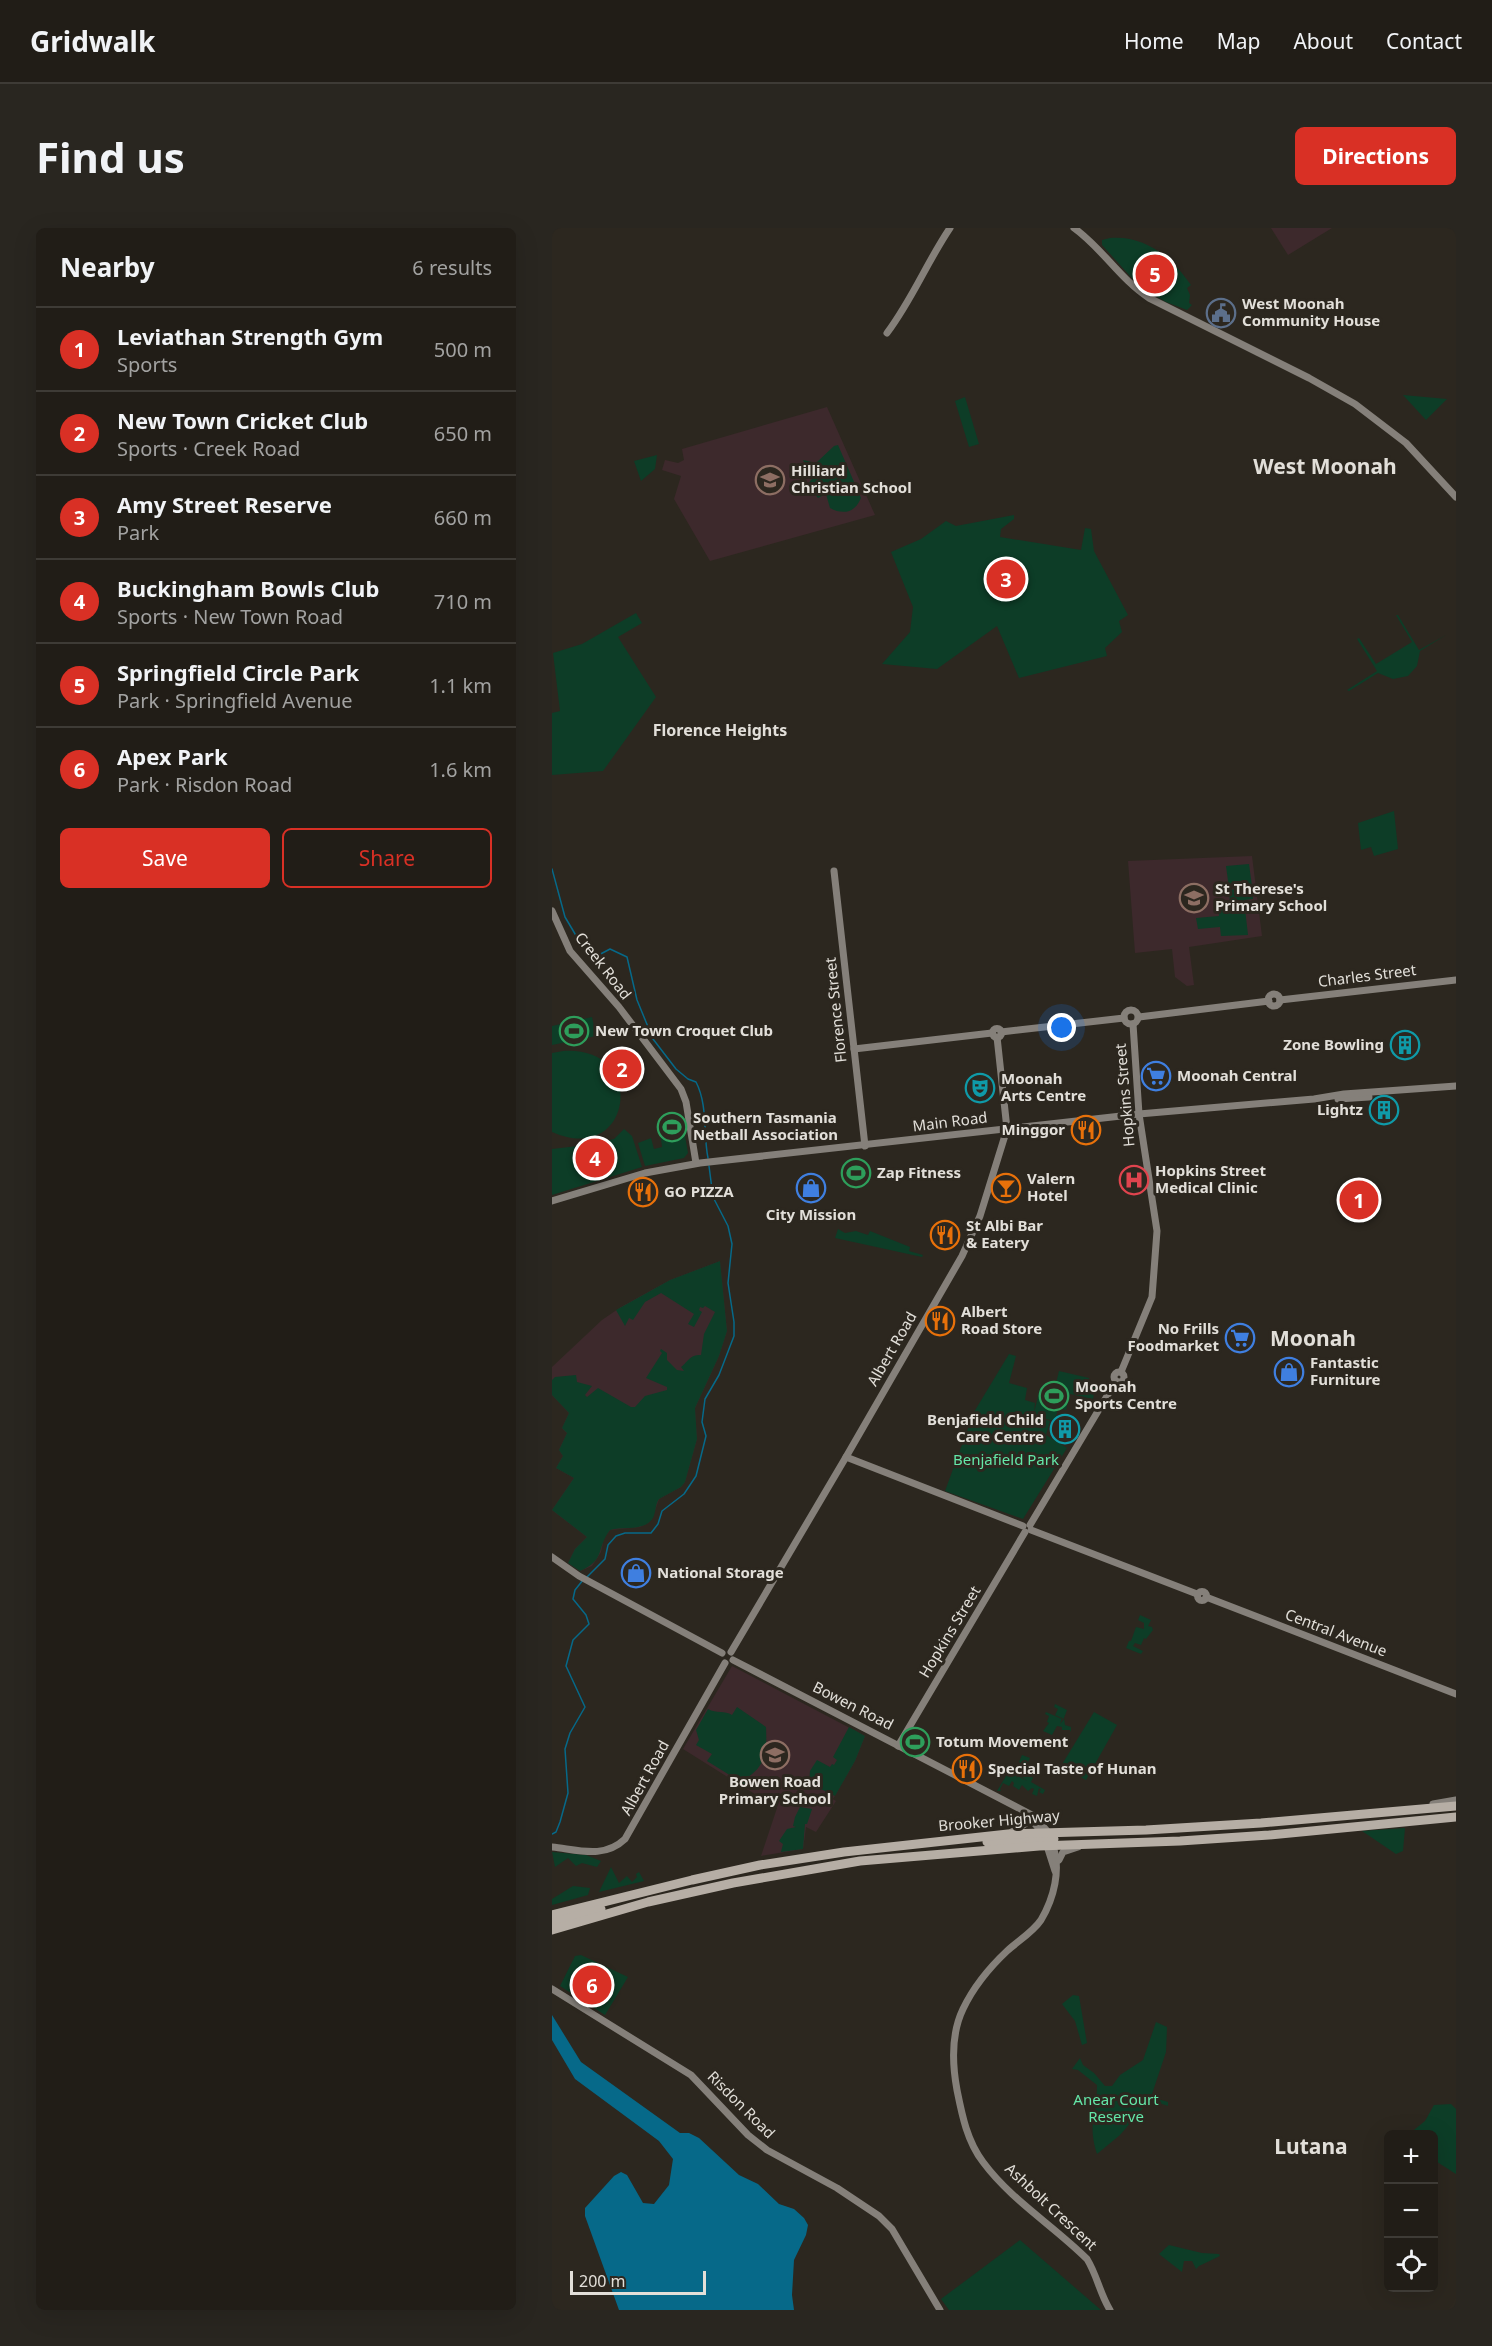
<!DOCTYPE html>
<meta charset="utf-8">
<style>
body{margin:0;font-family:"Noto Sans",sans-serif;background:#292620;color:#f1f3f6}
.controls{position:absolute;right:18px;bottom:18px;display:grid;overflow:hidden;border-radius:9px;box-shadow:0 6px 24px #0002}
.controls button{width:54px;height:54px;display:grid;place-items:center;padding:0;border:0;border-bottom:2px solid #3e3b36;background:#211d17;color:#f1f3f6;font:30px sans-serif}
.scale{position:absolute;left:18px;bottom:15px;width:136px;box-sizing:border-box;padding-left:6px;border:3px solid #e2dfd9;border-top:0;font-size:16px;line-height:21px;white-space:nowrap;color:#e2dfd9;-webkit-text-stroke:4px #2c271f;paint-order:stroke}
.you{position:absolute;left:510px;top:800px;width:21px;height:21px;margin:-15px;border:4px solid #fff;border-radius:50%;background:#1a73e8;box-shadow:0 0 0 9px #1a73e833}
.badge{display:grid;place-items:center;width:39px;height:39px;border-radius:50%;background:#d93025;color:#fff;font-size:20px;font-weight:700}
.pin{position:absolute;translate:-50% -50%;border:3px solid #fff;box-shadow:0 2px 6px #0006}
.list{margin:0;padding:0;list-style:none}
h2{display:flex;justify-content:space-between;align-items:center;height:78px;margin:0;padding:0 24px;font-size:26px}
h2 small{font-size:20px;font-weight:400;color:#a2a2a1}
.list li{display:grid;grid-template-columns:39px 1fr auto;gap:18px;align-items:center;box-sizing:border-box;height:84px;padding:0 24px;border-top:2px solid #3e3b36}
.list b{display:block;font-size:22px;white-space:nowrap}
.list p{margin:0;font-size:20px;white-space:nowrap;color:#a2a2a1}
.list em{font-size:20px;font-style:normal;color:#a2a2a1}
.actions{display:flex;gap:12px;padding:18px 24px}
.actions a{flex:1;padding:14px 0;border:2px solid #d93025;border-radius:9px;text-align:center;font-size:21px;color:#d93025}
.actions .main{background:#d93025;color:#fff}
.icon{flex:none;width:33px;height:33px;fill:none;stroke:currentColor;stroke-width:2;stroke-linecap:round;stroke-linejoin:round}
.map{position:relative;flex:none;width:904px;height:2082px;overflow:hidden;border-radius:9px}
header{display:flex;align-items:center;gap:36px;box-sizing:border-box;height:84px;padding:0 30px;background:#211d17;border-bottom:2px solid #3e3b36}
header strong{font-size:28px}
nav{display:flex;gap:33px;margin-inline-start:auto;font-size:21px}
.intro{display:flex;align-items:center;justify-content:space-between;box-sizing:border-box;height:144px;padding:0 36px}
h1{margin:0;font-size:42px}
.button{padding:15px 27px;border-radius:9px;background:#d93025;color:#fff;font-size:21px;font-weight:700}
main{display:flex;gap:36px;padding:0 36px}
aside{flex:1;background:#211d17;border-radius:9px;box-shadow:0 6px 24px #0002}
.map>svg:first-child{display:block}
.education{fill:#3d292c}
.green{fill:#0d3d27}
.water{fill:#066989}
.lines{fill:none;stroke-linecap:round;stroke-linejoin:round}
.stream{stroke:#066989;stroke-width:1.5}
.secondary{stroke:#85807a;stroke-width:7}
.highway{stroke:#b6aea5;stroke-width:9}
.labels{text-anchor:middle;stroke-width:6;stroke-linejoin:round;paint-order:stroke}
.poi-label{font-size:15px;font-weight:bold;fill:#e2dfd9;stroke:#2c271f;text-anchor:start}
.street-label{font-size:15px;fill:#e2dfd9;stroke:#2c271f}
.park-label{font-size:15px;fill:#64e7a8;stroke:#2c271f}
.neighbourhood-label{font-size:16px;font-weight:bold;fill:#e2dfd9;stroke:#2c271f}
.district-label{font-size:21px;font-weight:bold;fill:#e2dfd9;stroke:#2c271f}
</style>
<header>
<strong>Gridwalk</strong>
<nav><a>Home</a><a>Map</a><a>About</a><a>Contact</a></nav>
</header>
<div class="intro"><h1>Find us</h1><a class="button">Directions</a></div>
<main>
<aside>
<h2>Nearby<small>6 results</small></h2>
<ul class="list">
<li><span class="badge">1</span><div><b>Leviathan Strength Gym</b><p>Sports</p></div><em>500 m</em></li>
<li><span class="badge">2</span><div><b>New Town Cricket Club</b><p>Sports · Creek Road</p></div><em>650 m</em></li>
<li><span class="badge">3</span><div><b>Amy Street Reserve</b><p>Park</p></div><em>660 m</em></li>
<li><span class="badge">4</span><div><b>Buckingham Bowls Club</b><p>Sports · New Town Road</p></div><em>710 m</em></li>
<li><span class="badge">5</span><div><b>Springfield Circle Park</b><p>Park · Springfield Avenue</p></div><em>1.1 km</em></li>
<li><span class="badge">6</span><div><b>Apex Park</b><p>Park · Risdon Road</p></div><em>1.6 km</em></li>
</ul>
<div class="actions"><a class="main">Save</a><a>Share</a></div>
</aside>
<div class="map">
<svg width="904" height="2082" viewBox="0 0 904 2082">
<rect width="100%" height="100%" fill="#2c271f"/>
<g class="education">
<polygon points="719,0 780,0 736,27"/>
<polygon points="275,179 323,287 158,333 122,271 129,248 110,242 113,232 126,235 132,232 130,221"/>
<polygon points="700,628 710,708 637,719 642,757 635,758 623,749 620,721 583,725 576,633"/>
<polygon points="168,1033 175,1103 167,1128 143,1180 145,1211 133,1254 129,1259 107,1271 100,1291 96,1295 88,1299 58,1302 52,1310 49,1324 40,1338 28,1343 16,1335 23,1321 35,1309 0,1282 22,1250 4,1240 11,1228 7,1222 15,1205 10,1200 17,1185 0,1167 0,1139 50,1092 69,1079 118,1052"/>
<polygon points="180,1438 313,1508 303,1533 281,1571 284,1573 264,1604 254,1599 251,1621 209,1628 225,1580 131,1521"/>
</g>
<g class="green">
<path d="M558,10c36,-3 62,20 81,47l-4,3 3,7 -1,8 3,2 -5,5 -21,-8 -26,-15 -38,-42v-5z"/>
<polygon points="851,167 895,171 874,192"/>
<polygon points="413,169 427,216 417,219 403,173"/>
<path d="M286,217l23,53c-6,15 -18,17 -31,10l-4,-14 -8,4 -11,-13 5,-6 -9,-19 13,3 18,-17z"/>
<polygon points="105,227 103,241 89,253 82,233"/>
<polygon points="462,287 462,291 449,301 448,309 529,322 533,300 539,301 542,323 576,387 567,393 570,404 553,420 555,428 467,450 445,398 385,441 330,436 358,404 361,379 339,324 369,311 394,293 404,298"/>
<polygon points="84,385 90,395 66,409 104,469 51,543 0,547 0,485 8,483 1,425 30,416"/>
<polygon points="844,387 846,387 867,422 894,407 868,423 865,438 856,448 841,451 826,445 797,463 795,462 825,443 805,411 807,410 824,436 860,414"/>
<polygon points="842,583 846,621 822,628 819,619 809,622 806,595"/>
<polygon points="697,636 700,658 677,660 674,638"/>
<polygon points="700,659 701,671 692,672 696,707 669,708 668,699 646,701 644,690 667,688 666,676 678,674 677,662"/>
<polygon points="40,789 44,808 0,817 0,798"/>
<path d="M11,823c86,-6 70,117 -11,81v-79z"/>
<polygon points="130,891 136,925 132,930 93,938 86,915 99,910 102,921 110,919 107,895"/>
<polygon points="72,901 80,908 90,939 0,967 0,921 35,917 62,911"/>
<polygon points="286,1001 293,1005 304,1003 316,1007 318,1003 358,1019 357,1023 371,1027 370,1029 283,1010"/>
<path d="M168,1033l7,70 -8,25 -24,52 2,31 -12,43 -4,5 -22,12c-4,6 -3,13 -6,19 -9,14 -29,8 -43,12 -14,18 -4,30 -30,41l-12,-8 7,-14 12,-12 -35,-27 22,-32 -18,-10 7,-12 -4,-6 8,-17 -5,-5 7,-15 -17,-18v-15l3,-3 21,-2 1,7 15,4 -7,9 2,2 11,-9 33,19h4l10,-11 22,-6v-3l-21,-9 16,-25 -2,-2 1,-2 6,4v7l10,10 7,1 -3,-4c8,-6 8,-12 20,-12l3,-21 11,-22 -10,-6 -2,2 -3,-1 -1,3 3,2 -8,15 -6,-3 6,-10 -33,-21 -16,9 -12,18 -4,-2 -4,8 -9,-16 54,-30z"/>
<polygon points="457,1126 464,1128 457,1155 475,1160 473,1172 483,1175 482,1185 488,1160 502,1163 507,1143 537,1150 536,1155 544,1157 541,1171 518,1166 514,1182 506,1180 503,1193 485,1189 498,1193 494,1207 515,1220 471,1291 393,1263 422,1184"/>
<polygon points="588,1387 599,1392 596,1398 600,1399 601,1402 594,1411 592,1410 589,1417 583,1415 581,1418 579,1417 591,1423 589,1426 574,1420 577,1413 579,1413 584,1399 592,1401 592,1395 586,1392"/>
<polygon points="503,1476 515,1482 512,1490 513,1497 519,1499 519,1504 518,1502 510,1502 510,1499 505,1498 500,1507 491,1503 497,1495 495,1494 497,1488 493,1486 494,1484 510,1491 508,1496 512,1491 503,1487 506,1481 502,1479"/>
<path d="M185,1479l29,20c1,22 1,39 -21,52l3,2 -3,6 -9,-6 3,-6 -3,4 -29,-18 5,-7 -16,-9 3,-5 -3,-10 12,-21c8,5 17,1 24,6z"/>
<polygon points="542,1484 565,1497 534,1552 509,1538"/>
<polygon points="297,1499 313,1508 303,1533 283,1568 257,1555 258,1543 265,1532 278,1539 280,1536 282,1537 285,1532 281,1529"/>
<polygon points="470,1527 478,1530 473,1540 481,1550 479,1554 493,1562 491,1566 487,1564 489,1562 487,1560 485,1568 480,1566 482,1561 480,1560 476,1563 470,1557 467,1562 461,1558 462,1555 460,1553 457,1558 451,1555 448,1561 449,1563 445,1563 457,1543 465,1548 464,1550 466,1548 475,1553 462,1543 466,1539 469,1540 471,1536 467,1534"/>
<polygon points="248,1579 260,1581 255,1596 253,1596 251,1621 229,1624 231,1616 227,1613 235,1601 244,1599 241,1598 243,1589"/>
<polygon points="853,1600 851,1623 844,1626 810,1603"/>
<polygon points="0,1624 34,1627 49,1633 45,1639 30,1635 24,1638 16,1630 3,1639"/>
<polygon points="59,1639 67,1655 75,1648 80,1654 85,1649 84,1646 87,1644 92,1653 47,1664"/>
<polygon points="21,1658 38,1660 36,1667 0,1677 0,1671"/>
<polygon points="29,1727 76,1749 53,1787 8,1758 23,1728"/>
<polygon points="521,1767 527,1768 535,1815 530,1817 523,1793 510,1776"/>
<path d="M604,1794l11,5 -1,25 -15,45 17,5v4l-18,-6 -30,35 -23,19c-10,-31 0,-40 0,-69l-19,-15 -6,-1 8,-11 3,7 11,8 11,13h7l8,-11 23,-15z"/>
<polygon points="899,1876 904,1881 904,1946 882,1932 882,1906 857,1906 873,1893 882,1877"/>
<polygon points="468,2012 549,2082 397,2082 389,2071"/>
<polygon points="617,2017 650,2025 667,2026 668,2028 647,2038 644,2041 640,2033 632,2033 630,2044 607,2026"/>
</g>
<polygon class="water" points="0,1787 29,1834 128,1905 137,1905 147,1910 187,1947 206,1956 227,1976 242,1981 252,1990 256,1997 254,2007 242,2032 240,2067 242,2082 67,2082 33,1988 33,1980 62,1948 69,1944 75,1947 91,1975 102,1976 117,1957 121,1931 107,1913 23,1851 0,1812"/>
<g class="lines">
<g class="stream">
<path d="M0,641l13,48 19,32 11,8 15,-8 17,8 10,43 16,39 23,30 12,10 8,3c12,23 7,52 12,76"/>
<polyline points="35,1349 53,1331 56,1317 64,1308 73,1305 99,1305 106,1296 110,1283 132,1266 144,1248 154,1208 150,1194 153,1171 167,1147 182,1108 182,1094 176,1055 180,1016 176,998 161,969 157,938"/>
<polyline points="0,1606 4,1604 8,1594 16,1565 13,1521 18,1505 33,1479 14,1438 21,1412 37,1396 34,1387 21,1371 23,1362 31,1352"/>
</g>
<g class="secondary">
<path d="M522,0c28,20 46,51 75,70l160,80 46,26 51,39 50,54"/>
<path d="M335,105c25,-33 40,-71 63,-105"/>
<polyline points="282,643 313,918"/>
<polyline points="0,683 18,723 67,779 129,861 134,874 144,935"/>
<circle cx="722" cy="772" r="6"/>
<polyline points="728,772 904,752"/>
<circle cx="579" cy="789" r="7"/>
<polyline points="587,789 717,773"/>
<circle cx="445" cy="805" r="4.5"/>
<polyline points="449,804 572,790"/>
<polyline points="302,821 440,805"/>
<polyline points="786,871 817,869"/>
<polyline points="0,973 93,945 148,935 587,886 762,871 792,866 904,858"/>
<circle cx="567" cy="1149" r="5"/>
<polyline points="569,1144 600,1069 605,1003 587,886 581,796"/>
<polyline points="294,1229 471,1298"/>
<polyline points="478,1297 564,1153"/>
<polyline points="479,1302 645,1366"/>
<polyline points="0,1329 27,1348 170,1425"/>
<circle cx="650" cy="1368" r="4.5"/>
<polyline points="654,1369 904,1466"/>
<polyline points="179,1424 294,1229 410,1028 428,988 455,901 445,809"/>
<polyline points="181,1432 482,1588 496,1604"/>
<polyline points="346,1518 473,1304"/>
<polyline points="881,1576 904,1572"/>
<polyline points="475,1587 490,1604"/>
<polyline points="458,1605 473,1596 475,1587"/>
<polyline points="495,1618 503,1643"/>
<path d="M501,1618c8,24 1,52 -12,74 -8,12 -23,21 -34,31 -17,16 -34,37 -44,58 -12,25 -11,54 -6,81 5,25 10,51 26,72 28,38 71,64 104,97 10,16 13,35 23,51"/>
<path d="M0,1619c27,3 52,12 73,-8l100,-176"/>
<polyline points="507,1632 511,1624 526,1619"/>
<polyline points="0,1761 139,1847 196,1907 215,1922 285,1960 327,1988 340,2001 388,2082"/>
</g>
<g class="highway">
<polyline points="435,1614 502,1611"/>
<polyline points="0,1687 140,1652 208,1637 292,1624 456,1606 594,1602 709,1595 904,1578"/>
<polyline points="0,1695 49,1681"/>
<polyline points="0,1702 96,1674 181,1655 308,1633 487,1618 628,1613 717,1607 904,1589"/>
</g>
</g>
<defs>
<g id="civic-ring" transform="scale(1.5)"><circle r="9.5" fill="#2c271f" stroke="#5c6f8a" stroke-width="1.5"/><path d="M-.6-6.5H3V-4.5H.6V-3L4-1V1h2V6H-6V1h2V-1L-.6-3ZM-1.2 2.5V6h2.4V2.5Z" fill="#5c6f8a"/></g>
<g id="school-ring" transform="scale(1.5)"><circle r="9.5" fill="#2c271f" stroke="#8d6e63" stroke-width="1.5"/><path d="M0-5L7-2L0 1L-7-2ZM-4 1L0 2.5L4 1V4Q0 6-4 4Z" fill="#8d6e63"/></g>
<g id="stadium-ring" transform="scale(1.5)"><circle r="9.5" fill="#2c271f" stroke="#2e9e5b" stroke-width="1.5"/><path d="M0-5a6.5 5 0 1 0 0 10a6.5 5 0 1 0 0-10ZM-3.5-1.8h7v3.6h-7Z" fill="#2e9e5b"/></g>
<g id="building-ring" transform="scale(1.5)"><circle r="9.5" fill="#2c271f" stroke="#0f9aa8" stroke-width="1.5"/><path d="M-4-6H4V6H1V3H-1V6H-4ZM-2.5-4.3h1.7v1.8h-1.7ZM.8-4.3h1.7v1.8H.8ZM-2.5-1h1.7V.8h-1.7ZM.8-1h1.7V.8H.8Z" fill="#0f9aa8"/></g>
<g id="supermarket-ring" transform="scale(1.5)"><circle r="9.5" fill="#2c271f" stroke="#3f7fe0" stroke-width="1.5"/><path d="M-6-5.5h2.5l.6 2H6L4.5 2H-2.5L-4.4-4H-6ZM-1.5 3.2a1.3 1.3 0 1 0 .1 0ZM3 3.2a1.3 1.3 0 1 0 .1 0Z" fill="#3f7fe0"/></g>
<g id="theatre-ring" transform="scale(1.5)"><circle r="9.5" fill="#2c271f" stroke="#0f9aa8" stroke-width="1.5"/><path d="M-5-5.5Q0-4 5-5.5V0Q5 5 0 6Q-5 5-5 0ZM-3.3-2.5H-1v1.5H-3.3ZM1-2.5H3.3v1.5H1ZM-2.8 1Q0 5.5 2.8 1Z" fill="#0f9aa8"/></g>
<g id="restaurant-ring" transform="scale(1.5)"><circle r="9.5" fill="#2c271f" stroke="#e8710a" stroke-width="1.5"/><path d="M-5-6h1v4h1v-4h1v4h1v-4h1v5L-1.5 .5V6h-2V.5L-5-1ZM5-6V6H3V1.5H1.5Q1.5-4 5-6Z" fill="#e8710a"/></g>
<g id="hospital-ring" transform="scale(1.5)"><circle r="9.5" fill="#2c271f" stroke="#e0444e" stroke-width="1.5"/><path d="M-5-5h3v3.5h4V-5h3V5h-3V1.5h-4V5h-3Z" fill="#e0444e"/></g>
<g id="shop-ring" transform="scale(1.5)"><circle r="9.5" fill="#2c271f" stroke="#3f7fe0" stroke-width="1.5"/><path d="M-5-2.5h2.3a2.7 3.5 0 0 1 5.4 0H5L5.5 6h-11ZM-1.5-2.5h3a1.5 2.3 0 0 0-3 0Z" fill="#3f7fe0"/></g>
<g id="bar-ring" transform="scale(1.5)"><circle r="9.5" fill="#2c271f" stroke="#e8710a" stroke-width="1.5"/><path d="M-6-5H6L.8 .8V4.5H3.5V6h-7V4.5H-.8V.8Z" fill="#e8710a"/></g>
</defs>
<g fill-rule="evenodd">
<use href="#civic-ring" x="669" y="85"/>
<use href="#school-ring" x="218" y="252"/>
<use href="#school-ring" x="642" y="670"/>
<use href="#stadium-ring" x="22" y="803"/>
<use href="#building-ring" x="853" y="817"/>
<use href="#supermarket-ring" x="604" y="848"/>
<use href="#theatre-ring" x="428" y="860"/>
<use href="#building-ring" x="832" y="882"/>
<use href="#stadium-ring" x="120" y="899"/>
<use href="#restaurant-ring" x="534" y="902"/>
<use href="#stadium-ring" x="304" y="945"/>
<use href="#hospital-ring" x="582" y="952"/>
<use href="#shop-ring" x="259" y="960"/>
<use href="#bar-ring" x="454" y="960"/>
<use href="#restaurant-ring" x="91" y="964"/>
<use href="#restaurant-ring" x="393" y="1007"/>
<use href="#restaurant-ring" x="388" y="1093"/>
<use href="#supermarket-ring" x="688" y="1110"/>
<use href="#shop-ring" x="737" y="1144"/>
<use href="#stadium-ring" x="502" y="1168"/>
<use href="#building-ring" x="513" y="1201"/>
<use href="#shop-ring" x="84" y="1345"/>
<use href="#stadium-ring" x="363" y="1514"/>
<use href="#school-ring" x="223" y="1527"/>
<use href="#restaurant-ring" x="415" y="1541"/>
</g>
<g class="labels">
<g class="poi-label">
<text x="690" y="81">West Moonah<tspan x="690" dy="17">Community House</tspan></text>
<text x="239" y="248">Hilliard<tspan x="239" dy="17">Christian School</tspan></text>
<text x="663" y="666">St Therese's<tspan x="663" dy="17">Primary School</tspan></text>
<text x="43" y="808">New Town Croquet Club</text>
<text x="832" y="822" text-anchor="end">Zone Bowling</text>
<text x="625" y="853">Moonah Central</text>
<text x="449" y="856">Moonah<tspan x="449" dy="17">Arts Centre</tspan></text>
<text x="811" y="887" text-anchor="end">Lightz</text>
<text x="141" y="895">Southern Tasmania<tspan x="141" dy="17">Netball Association</tspan></text>
<text x="513" y="907" text-anchor="end">Minggor</text>
<text x="603" y="948">Hopkins Street<tspan x="603" dy="17">Medical Clinic</tspan></text>
<text x="325" y="950">Zap Fitness</text>
<text x="475" y="956">Valern<tspan x="475" dy="17">Hotel</tspan></text>
<text x="112" y="969">GO PIZZA</text>
<text x="259" y="992" text-anchor="middle">City Mission</text>
<text x="414" y="1003">St Albi Bar<tspan x="414" dy="17">&amp; Eatery</tspan></text>
<text x="409" y="1089">Albert<tspan x="409" dy="17">Road Store</tspan></text>
<text x="667" y="1106" text-anchor="end">No Frills<tspan x="667" dy="17">Foodmarket</tspan></text>
<text x="758" y="1140">Fantastic<tspan x="758" dy="17">Furniture</tspan></text>
<text x="523" y="1164">Moonah<tspan x="523" dy="17">Sports Centre</tspan></text>
<text x="492" y="1197" text-anchor="end">Benjafield Child<tspan x="492" dy="17">Care Centre</tspan></text>
<text x="105" y="1350">National Storage</text>
<text x="384" y="1519">Totum Movement</text>
<text x="436" y="1546">Special Taste of Hunan</text>
<text x="223" y="1559" text-anchor="middle">Bowen Road<tspan x="223" dy="17">Primary School</tspan></text>
</g>
<g class="street-label">
<text transform="translate(51 738) rotate(52)" y="5">Creek Road</text>
<text transform="translate(815 748) rotate(-7)" y="5">Charles Street</text>
<text transform="translate(284 782) rotate(-96)" y="5">Florence Street</text>
<text transform="translate(573 867) rotate(-95)" y="5">Hopkins Street</text>
<text transform="translate(398 894) rotate(-7)" y="5">Main Road</text>
<text transform="translate(340 1121) rotate(-60)" y="5">Albert Road</text>
<text transform="translate(398 1404) rotate(-59)" y="5">Hopkins Street</text>
<text transform="translate(784 1405) rotate(21)" y="5">Central Avenue</text>
<text transform="translate(301 1478) rotate(27)" y="5">Bowen Road</text>
<text transform="translate(93 1550) rotate(-61)" y="5">Albert Road</text>
<text transform="translate(447 1593) rotate(-5)" y="5">Brooker Highway</text>
<text transform="translate(189 1877) rotate(45)" y="5">Risdon Road</text>
<text transform="translate(499 1979) rotate(43)" y="5">Ashbolt Crescent</text>
</g>
<g class="park-label">
<text x="454" y="1237">Benjafield Park</text>
<text x="564" y="1877">Anear Court<tspan x="564" dy="17">Reserve</tspan></text>
</g>
<g class="neighbourhood-label">
<text x="168" y="508">Florence Heights</text>
</g>
<g class="district-label">
<text x="773" y="246">West Moonah</text>
<text x="761" y="1118">Moonah</text>
<text x="759" y="1926">Lutana</text>
</g>
</g>
</svg>
<div class="controls">
<button>+</button>
<button>−</button>
<button><svg class="icon" aria-label="locate" viewBox="0 0 24 24"><circle cx="12" cy="12" r="6"/><path d="M12 2v4M12 18v4M2 12h4M18 12h4"/></svg></button>
</div>
<div class="scale">200 m</div>
<div class="you"></div>
<div class="pin badge" style="left:807px;top:972px">1</div>
<div class="pin badge" style="left:70px;top:841px">2</div>
<div class="pin badge" style="left:454px;top:351px">3</div>
<div class="pin badge" style="left:43px;top:930px">4</div>
<div class="pin badge" style="left:603px;top:46px">5</div>
<div class="pin badge" style="left:40px;top:1757px">6</div>
</div>
</main>
